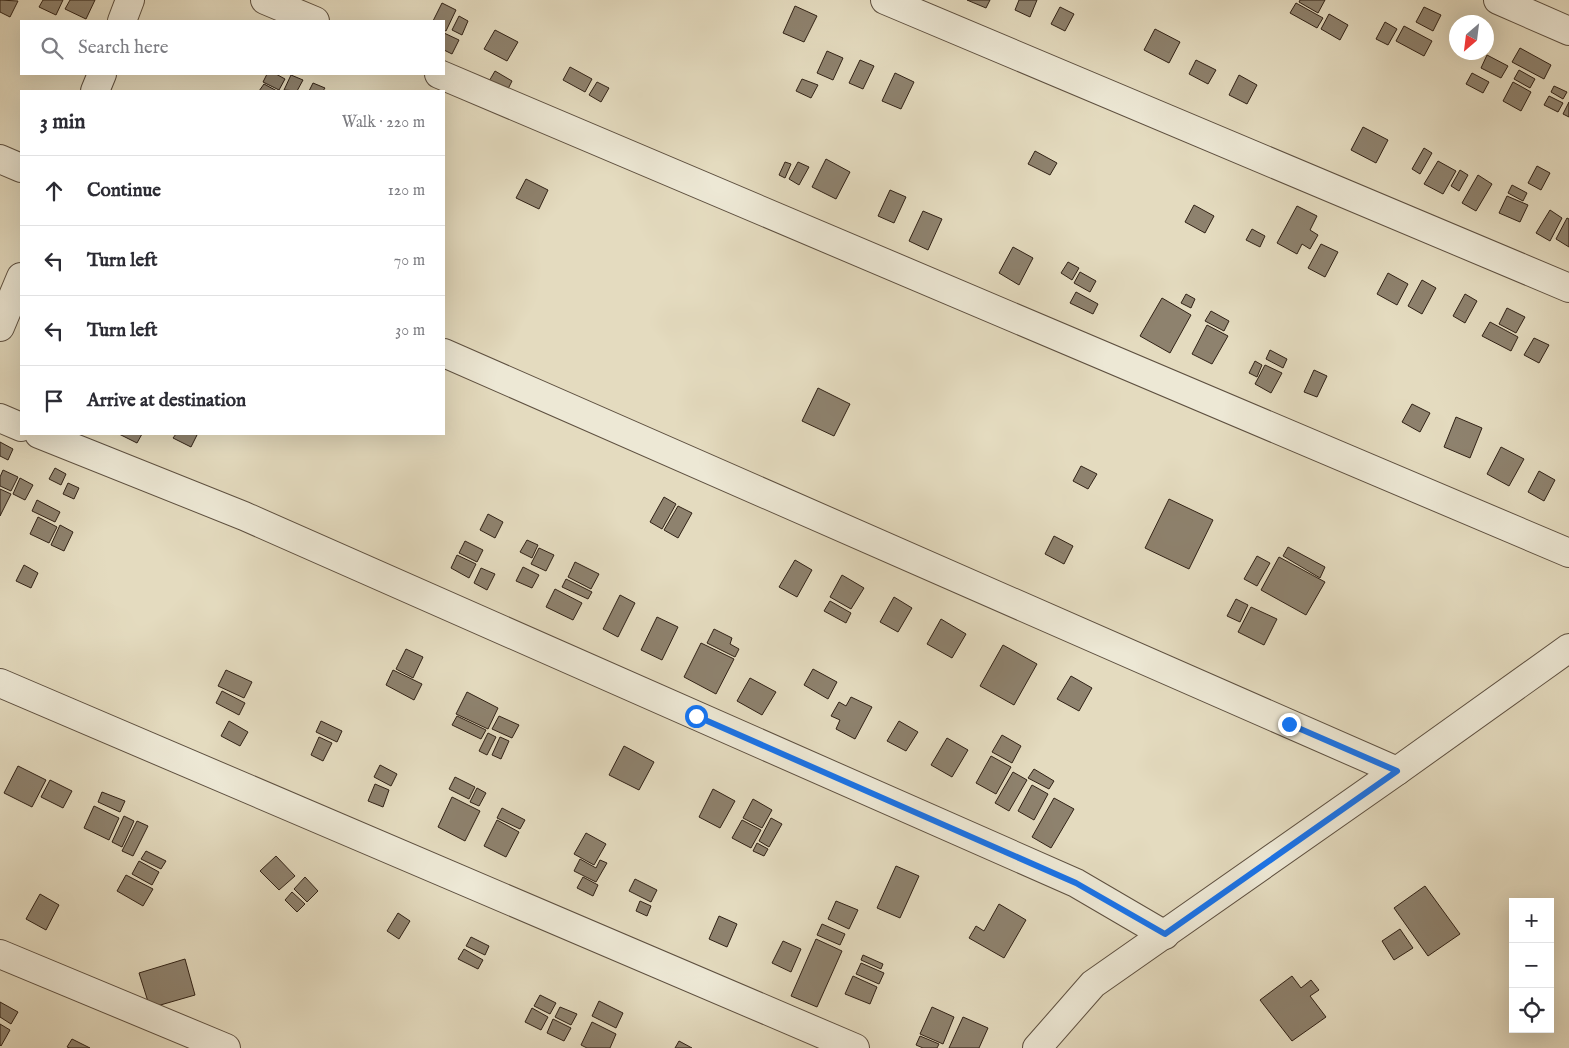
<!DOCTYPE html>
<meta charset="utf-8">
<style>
body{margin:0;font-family:"IM FELL English",serif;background:#f2f2f3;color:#2b2b33}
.controls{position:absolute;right:15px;bottom:15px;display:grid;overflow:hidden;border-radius:0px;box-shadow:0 5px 20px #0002}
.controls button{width:45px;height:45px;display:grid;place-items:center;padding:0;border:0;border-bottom:1px solid #e1e1e2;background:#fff;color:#2b2b33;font:25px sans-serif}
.compass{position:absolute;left:1449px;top:15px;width:45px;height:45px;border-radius:50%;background:#fff;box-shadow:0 5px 20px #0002;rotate:208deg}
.stop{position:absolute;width:15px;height:15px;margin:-11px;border:4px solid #1a73e8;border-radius:50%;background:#fff}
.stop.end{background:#1a73e8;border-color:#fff;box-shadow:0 1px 5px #0008}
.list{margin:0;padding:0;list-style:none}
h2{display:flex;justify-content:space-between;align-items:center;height:65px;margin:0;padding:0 20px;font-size:21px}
h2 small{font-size:16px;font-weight:400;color:#7c7c81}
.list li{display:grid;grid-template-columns:32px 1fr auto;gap:15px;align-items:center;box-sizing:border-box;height:70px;padding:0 20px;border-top:1px solid #e1e1e2}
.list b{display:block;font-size:19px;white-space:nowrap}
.list em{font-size:16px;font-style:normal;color:#7c7c81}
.icon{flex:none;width:28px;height:28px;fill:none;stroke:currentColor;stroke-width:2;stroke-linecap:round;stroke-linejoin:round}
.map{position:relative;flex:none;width:1569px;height:1048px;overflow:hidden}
.search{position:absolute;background:#fff;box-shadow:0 5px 20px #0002;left:20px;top:20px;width:425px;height:55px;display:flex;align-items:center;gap:12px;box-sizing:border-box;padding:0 18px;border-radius:0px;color:#7c7c81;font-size:19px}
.panel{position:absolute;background:#fff;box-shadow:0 5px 20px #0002;left:20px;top:90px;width:425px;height:345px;border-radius:0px}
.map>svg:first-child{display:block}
.building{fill:#8e826e;stroke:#312216}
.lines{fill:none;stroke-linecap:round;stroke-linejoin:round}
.minor-casing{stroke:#5e5040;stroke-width:30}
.minor{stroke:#ede8d5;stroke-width:28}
.route{stroke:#1a73e8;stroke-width:6}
</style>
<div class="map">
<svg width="1569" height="1048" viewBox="0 0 1569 1048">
<rect width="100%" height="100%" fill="#e4dbbf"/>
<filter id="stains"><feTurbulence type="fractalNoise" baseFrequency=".004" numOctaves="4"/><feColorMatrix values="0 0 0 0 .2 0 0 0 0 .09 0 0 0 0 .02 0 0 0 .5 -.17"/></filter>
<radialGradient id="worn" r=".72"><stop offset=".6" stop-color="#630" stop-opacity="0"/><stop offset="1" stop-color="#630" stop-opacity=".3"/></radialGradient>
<g class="building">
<polygon points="0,0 18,1 10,17 0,12"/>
<polygon points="43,0 63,0 56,15 39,7"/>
<polygon points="70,0 95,0 86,19 65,9"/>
<polygon points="967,0 990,0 986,8"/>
<polygon points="1019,0 1037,0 1030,17 1015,10"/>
<polygon points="1300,0 1325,0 1318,13 1299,2"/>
<polygon points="442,3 456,10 446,31 444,30 444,21 433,21"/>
<polygon points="1296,3 1323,18 1317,28 1290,13"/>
<polygon points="795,6 817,16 804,42 783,33"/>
<polygon points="1060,7 1074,14 1065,31 1051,24"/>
<polygon points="1424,7 1441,15 1433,31 1416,22"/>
<polygon points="1329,14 1348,25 1340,40 1321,29"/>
<polygon points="459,16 468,21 462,35 452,30"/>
<polygon points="1385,22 1397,29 1388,45 1376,39"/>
<polygon points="1404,26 1432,41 1424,56 1396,41"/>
<polygon points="1155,29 1180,42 1169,63 1144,50"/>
<polygon points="495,30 518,42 507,61 484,49"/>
<polygon points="444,33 459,40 452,54 444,50"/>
<polygon points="1520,48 1551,65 1544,79 1512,62"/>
<polygon points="827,51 843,58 833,80 817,73"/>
<polygon points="1487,55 1508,66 1501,78 1481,68"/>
<polygon points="860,60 874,66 863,89 849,83"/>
<polygon points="1196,60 1216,70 1208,84 1189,74"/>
<polygon points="570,67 592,79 585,92 563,80"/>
<polygon points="1519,70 1535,79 1530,88 1514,79"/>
<polygon points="495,71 512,81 506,93 488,83"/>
<polygon points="895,73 914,82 901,109 882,101"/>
<polygon points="1472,73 1489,82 1483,93 1466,84"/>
<polygon points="267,74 276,74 285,79 279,90 263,82"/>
<polygon points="291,75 303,80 297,91 284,90"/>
<polygon points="1239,75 1257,85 1247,104 1229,95"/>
<polygon points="802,79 818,85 811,98 796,91"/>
<polygon points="597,82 609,88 601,102 589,95"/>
<polygon points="1513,82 1531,92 1521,111 1503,101"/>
<polygon points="313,83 325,88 323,91 309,91"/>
<polygon points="264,84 277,91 259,91"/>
<polygon points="1554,86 1567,92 1563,99 1551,92"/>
<polygon points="1549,96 1563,103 1558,112 1544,105"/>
<polygon points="1569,102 1569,117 1563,114"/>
<polygon points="1363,127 1388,140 1376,163 1351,150"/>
<polygon points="1424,148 1432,153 1420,174 1412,169"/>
<polygon points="1035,151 1057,163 1050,175 1028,164"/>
<polygon points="826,159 850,172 836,199 812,187"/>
<polygon points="1438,161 1456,171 1443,194 1424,184"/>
<polygon points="785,162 791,164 785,178 779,175"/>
<polygon points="798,162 809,167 799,185 789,179"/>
<polygon points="1537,166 1550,173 1541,190 1528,183"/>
<polygon points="1460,170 1468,175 1459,191 1451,186"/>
<polygon points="1478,175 1492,184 1476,211 1462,203"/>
<polygon points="526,179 548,190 539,209 516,198"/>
<polygon points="1512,185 1527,193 1523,201 1508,193"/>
<polygon points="890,190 906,197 894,223 878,216"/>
<polygon points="1507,196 1528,205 1520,222 1499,213"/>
<polygon points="1194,205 1214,216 1205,233 1185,222"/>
<polygon points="1297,206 1317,216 1310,230 1318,235 1310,249 1302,244 1297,254 1277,243"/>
<polygon points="1550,210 1562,218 1550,241 1536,233"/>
<polygon points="923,211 942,219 928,250 909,241"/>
<polygon points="1567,218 1569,219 1569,247 1556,239"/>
<polygon points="1252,229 1265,236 1260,247 1246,240"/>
<polygon points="1321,244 1338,252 1325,277 1308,268"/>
<polygon points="1013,247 1033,258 1019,285 999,273"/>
<polygon points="1068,262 1079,268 1072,280 1061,273"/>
<polygon points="1080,272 1096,281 1090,292 1074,283"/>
<polygon points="1388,273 1408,284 1397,305 1377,294"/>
<polygon points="1422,280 1436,288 1422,314 1408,306"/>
<polygon points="1076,292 1098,304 1093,314 1070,303"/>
<polygon points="1186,294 1195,299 1191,308 1181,303"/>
<polygon points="1465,294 1477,301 1465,323 1453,316"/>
<polygon points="1162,298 1191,315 1170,353 1140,336"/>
<polygon points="1507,308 1525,317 1516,333 1499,324"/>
<polygon points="1211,311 1229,321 1224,331 1205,321"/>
<polygon points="1490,322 1518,337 1511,351 1482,336"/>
<polygon points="1207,325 1228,336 1212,364 1192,354"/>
<polygon points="1534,338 1549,345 1539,363 1524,355"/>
<polygon points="1270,350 1287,359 1283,368 1266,359"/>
<polygon points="1255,361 1262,365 1257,377 1249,373"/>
<polygon points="1265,365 1282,373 1271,393 1255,384"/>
<polygon points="1314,370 1327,376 1317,397 1304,392"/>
<polygon points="818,388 850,404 834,436 802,421"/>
<polygon points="1412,404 1430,413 1420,432 1402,422"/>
<polygon points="1456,417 1482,428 1470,458 1444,447"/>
<polygon points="119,434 142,434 137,443"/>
<polygon points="176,434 195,434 197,435 191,447 173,438"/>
<polygon points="0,442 13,449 8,460 0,456"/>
<polygon points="1501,447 1524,459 1509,486 1487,474"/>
<polygon points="1081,466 1097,474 1088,489 1073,481"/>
<polygon points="55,468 66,474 61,485 49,479"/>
<polygon points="3,470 18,477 11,491 0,486 0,477"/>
<polygon points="1539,471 1555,480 1544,501 1528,492"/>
<polygon points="20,478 33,485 25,500 13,494"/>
<polygon points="68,483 79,488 74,499 63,494"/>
<polygon points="0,489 11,494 0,516"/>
<polygon points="664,497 676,504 662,529 650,522"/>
<polygon points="1169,499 1213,520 1189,569 1145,548"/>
<polygon points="37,500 60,512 55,522 32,511"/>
<polygon points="678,506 692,513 678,538 664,530"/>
<polygon points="488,514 503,522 495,538 480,530"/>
<polygon points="38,517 57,527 49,543 30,534"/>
<polygon points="60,525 73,532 64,551 51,545"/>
<polygon points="1054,536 1073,546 1064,564 1045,554"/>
<polygon points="527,540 538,545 532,558 520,552"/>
<polygon points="465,541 483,550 477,562 459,553"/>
<polygon points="1288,547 1325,567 1320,578 1283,556"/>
<polygon points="539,548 554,555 546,571 531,564"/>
<polygon points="457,555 476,564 469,578 451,568"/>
<polygon points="1257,556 1270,563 1257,586 1244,579"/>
<polygon points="1279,557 1325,582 1306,615 1261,590"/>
<polygon points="795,560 812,570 797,597 779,587"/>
<polygon points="575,562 599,574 591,589 568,577"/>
<polygon points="24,565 38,573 31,588 16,581"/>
<polygon points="523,567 539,575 532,588 516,581"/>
<polygon points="481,568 495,574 487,590 474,583"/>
<polygon points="842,575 864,588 851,609 830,597"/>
<polygon points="566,579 592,592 588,599 562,587"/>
<polygon points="555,589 582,603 573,620 546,607"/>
<polygon points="620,595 635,603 618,637 603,629"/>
<polygon points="894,597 912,608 898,632 880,622"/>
<polygon points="1236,599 1248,605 1240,622 1227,616"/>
<polygon points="830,601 851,613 846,623 824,611"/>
<polygon points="1251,607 1277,619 1264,645 1238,632"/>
<polygon points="657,617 678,627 662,660 641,650"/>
<polygon points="941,619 966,634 952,658 927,644"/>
<polygon points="714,629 732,638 730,644 739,649 735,657 707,643"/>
<polygon points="701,643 734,659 716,694 684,677"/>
<polygon points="1003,645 1037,664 1014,705 980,686"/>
<polygon points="406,649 423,657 413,678 396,669"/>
<polygon points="813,669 837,682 828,699 804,685"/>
<polygon points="226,670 252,682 244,698 218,686"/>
<polygon points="393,670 422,684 414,700 386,685"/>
<polygon points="1071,676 1092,688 1079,711 1057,699"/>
<polygon points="750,678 776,692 762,715 737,701"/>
<polygon points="222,691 245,703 239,715 216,703"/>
<polygon points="467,692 498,708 488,729 456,714"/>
<polygon points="851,697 872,707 855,739 836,729 840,720 831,716 839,702 846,706"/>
<polygon points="457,716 486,730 481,739 452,725"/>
<polygon points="499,716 519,725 512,738 492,729"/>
<polygon points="229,721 248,732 240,746 221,736"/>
<polygon points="321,721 342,731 337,742 316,732"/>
<polygon points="899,721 918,732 906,751 887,741"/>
<polygon points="488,733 496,737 487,755 479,751"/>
<polygon points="1002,735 1021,746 1012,763 992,752"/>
<polygon points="319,737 332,743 323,761 311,755"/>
<polygon points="500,737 509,741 501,759 492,755"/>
<polygon points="947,738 968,750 952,777 931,765"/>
<polygon points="624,746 654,762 639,790 609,775"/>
<polygon points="991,756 1011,767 996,794 976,783"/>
<polygon points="380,765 397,774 391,786 374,777"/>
<polygon points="18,766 46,780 32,807 4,793"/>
<polygon points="1034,769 1054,781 1049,789 1028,778"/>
<polygon points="1013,772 1027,780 1009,811 995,803"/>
<polygon points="455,777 475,787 469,799 449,789"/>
<polygon points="50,780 72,791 63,808 41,797"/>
<polygon points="375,784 389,790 383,807 368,801"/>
<polygon points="1032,785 1048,794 1034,820 1018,811"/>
<polygon points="477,788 486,793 479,806 470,802"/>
<polygon points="713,789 735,801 720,828 699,817"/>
<polygon points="102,792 125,801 120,812 98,802"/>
<polygon points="452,797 480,811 465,841 438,827"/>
<polygon points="1054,798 1074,809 1051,848 1032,837"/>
<polygon points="753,799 772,810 762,828 743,818"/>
<polygon points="94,806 119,818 109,840 84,828"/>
<polygon points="502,808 525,820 520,829 497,818"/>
<polygon points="124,816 134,821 122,847 112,842"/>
<polygon points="771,818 782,824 769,847 759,841"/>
<polygon points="497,820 519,832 506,857 484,846"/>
<polygon points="742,820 761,830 751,848 732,838"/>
<polygon points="137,821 148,826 133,856 122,851"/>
<polygon points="586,833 606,844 594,865 574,854"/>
<polygon points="757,843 768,849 764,856 753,851"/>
<polygon points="146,851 166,861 161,869 141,859"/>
<polygon points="276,856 295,876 279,890 260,871"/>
<polygon points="580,859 596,868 600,860 607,863 596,882 574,871"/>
<polygon points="139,861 159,872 152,885 132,874"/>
<polygon points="896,866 919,876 900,918 877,908"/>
<polygon points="126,875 153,889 143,906 117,891"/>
<polygon points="305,877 318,891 307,902 294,889"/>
<polygon points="583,877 598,885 593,896 577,888"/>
<polygon points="635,879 657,890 651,902 629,891"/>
<polygon points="1425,886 1460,934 1428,956 1394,908"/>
<polygon points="292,892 305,904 297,912 285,900"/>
<polygon points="40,894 59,905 46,930 26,919"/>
<polygon points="640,901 651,906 647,916 636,911"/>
<polygon points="836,901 858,910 849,929 828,919"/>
<polygon points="999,904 1026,920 1004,958 969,938 976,926 984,931"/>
<polygon points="398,913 410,921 399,939 387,931"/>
<polygon points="719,916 737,924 727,947 709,939"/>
<polygon points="822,924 845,934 840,945 817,935"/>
<polygon points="1400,929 1413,948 1394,960 1382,941"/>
<polygon points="471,937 489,946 485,955 466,946"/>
<polygon points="816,939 842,951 817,1007 791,996"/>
<polygon points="783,941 801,949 791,972 772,963"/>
<polygon points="464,949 483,960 478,969 458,959"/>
<polygon points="863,955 883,964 881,969 861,960"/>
<polygon points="185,959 195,995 150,1008 139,973"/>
<polygon points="861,963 884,973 879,984 856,974"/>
<polygon points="853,976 877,987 870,1004 845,994"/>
<polygon points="1292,976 1301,988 1311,980 1319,990 1310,996 1326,1017 1292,1041 1260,1000"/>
<polygon points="540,995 556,1003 550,1014 534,1006"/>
<polygon points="599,1001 623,1013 616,1028 592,1016"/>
<polygon points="0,1002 18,1012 11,1024 0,1017"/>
<polygon points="560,1007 577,1014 571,1025 555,1017"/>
<polygon points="932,1007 954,1017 943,1044 920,1034"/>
<polygon points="532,1008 548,1017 541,1030 525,1022"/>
<polygon points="963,1017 988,1028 979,1048 949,1048"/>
<polygon points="553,1019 571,1028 564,1041 547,1033"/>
<polygon points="592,1022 616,1034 610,1048 587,1048 581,1045"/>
<polygon points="0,1024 10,1030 1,1046 0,1045"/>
<polygon points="920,1036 939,1044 937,1048 923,1048 916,1045"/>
<polygon points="72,1039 90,1048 70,1048 67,1047"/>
<polygon points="679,1041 692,1048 675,1048"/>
</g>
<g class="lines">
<g class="minor-casing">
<g id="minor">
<polyline points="265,0 315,21"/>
<polyline points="885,0 1569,288"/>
<polyline points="1498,0 1569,31"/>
<polyline points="122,21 130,0"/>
<polyline points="439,74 1569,553"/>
<polyline points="95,91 102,74"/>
<polyline points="0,159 21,168"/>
<polyline points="0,327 21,277"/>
<polyline points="444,353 1397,771"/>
<polyline points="0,418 21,427"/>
<polyline points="39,434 244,516 1076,883 1165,935"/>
<polyline points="0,683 855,1048"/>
<polyline points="0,954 226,1048"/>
<polyline points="1037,1048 1093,984 1397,771 1569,648"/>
</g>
</g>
<use href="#minor" class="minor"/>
</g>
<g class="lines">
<polyline class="route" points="696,716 1076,883 1165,934 1397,771 1289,724"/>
</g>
<rect width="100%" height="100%" filter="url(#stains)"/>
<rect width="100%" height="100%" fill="url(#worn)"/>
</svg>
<div class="controls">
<button>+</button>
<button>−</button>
<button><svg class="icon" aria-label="locate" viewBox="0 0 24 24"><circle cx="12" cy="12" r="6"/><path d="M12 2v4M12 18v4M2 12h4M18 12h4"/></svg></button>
</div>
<svg class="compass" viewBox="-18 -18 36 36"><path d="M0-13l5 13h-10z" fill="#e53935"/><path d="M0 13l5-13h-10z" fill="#7c7c81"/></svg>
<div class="stop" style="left:696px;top:716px"></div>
<div class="stop end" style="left:1289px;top:724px"></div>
<div class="search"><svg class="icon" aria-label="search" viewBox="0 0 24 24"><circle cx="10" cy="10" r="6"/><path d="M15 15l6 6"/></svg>Search here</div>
<section class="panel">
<h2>3 min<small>Walk · 220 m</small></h2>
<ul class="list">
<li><svg class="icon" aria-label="ahead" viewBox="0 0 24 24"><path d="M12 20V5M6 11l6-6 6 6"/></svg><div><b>Continue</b></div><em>120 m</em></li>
<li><svg class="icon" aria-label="left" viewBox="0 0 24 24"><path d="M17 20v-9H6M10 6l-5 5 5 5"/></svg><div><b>Turn left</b></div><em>70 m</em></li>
<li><svg class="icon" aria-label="left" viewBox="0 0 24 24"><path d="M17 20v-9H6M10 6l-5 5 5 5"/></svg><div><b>Turn left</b></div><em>30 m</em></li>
<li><svg class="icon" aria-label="arrive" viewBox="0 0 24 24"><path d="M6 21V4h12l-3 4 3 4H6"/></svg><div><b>Arrive at destination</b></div></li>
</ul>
</section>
</div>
